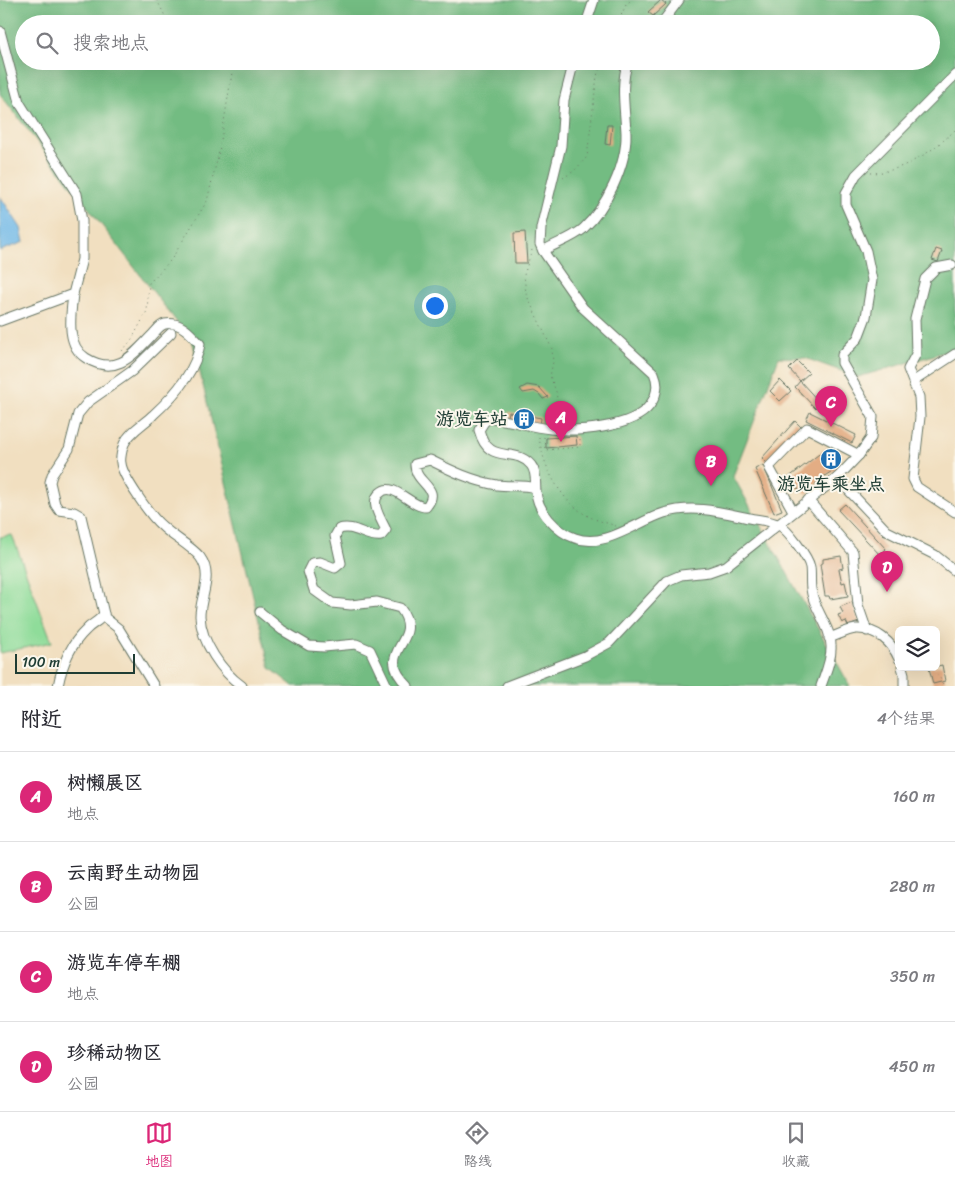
<!DOCTYPE html>
<html lang="zh">
<meta charset="utf-8">
<style>
body{margin:0;font-family:Sriracha,"LXGW WenKai TC",sans-serif;background:#f7f7f7;color:#2b2b33}
.controls{position:absolute;right:15px;bottom:15px;display:grid;overflow:hidden;border-radius:8px;box-shadow:0 5px 20px #0002}
.controls button{width:45px;height:45px;display:grid;place-items:center;padding:0;border:0;border-bottom:1px solid #e1e1e2;background:#fff;color:#2b2b33;font:25px sans-serif}
.scale{position:absolute;left:15px;bottom:12px;width:120px;box-sizing:border-box;padding-left:5px;border:2px solid #1f3d34;border-top:0;font-size:14px;line-height:18px;white-space:nowrap;color:#1f3d34;-webkit-text-stroke:4px #fbf7ec;paint-order:stroke}
.you{position:absolute;left:434px;top:305px;width:18px;height:18px;margin:-12px;border:4px solid #fff;border-radius:50%;background:#1a73e8;box-shadow:0 0 0 8px #1a73e833}
.badge{display:grid;place-items:center;width:32px;height:32px;border-radius:50%;background:#db2777;color:#fff;font-size:16px;font-weight:700}
.pin{position:absolute;translate:-50% -41px;filter:drop-shadow(0 1px 2px #0008)}
.pin::after{content:'';position:absolute;top:26px;width:18px;height:15px;background:inherit;clip-path:polygon(0 0,100% 0,50% 100%)}
.list{margin:0;padding:0;list-style:none}
h2{display:flex;justify-content:space-between;align-items:center;height:65px;margin:0;padding:0 20px;font-size:21px}
h2 small{font-size:16px;font-weight:400;color:#7c7c81}
.list li{display:grid;grid-template-columns:32px 1fr auto;gap:15px;align-items:center;box-sizing:border-box;height:90px;padding:0 20px;border-top:1px solid #e1e1e2}
.list b{display:block;font-size:19px;white-space:nowrap}
.list p{margin:0;font-size:16px;white-space:nowrap;color:#7c7c81}
.list em{font-size:16px;font-style:normal;color:#7c7c81}
.icon{flex:none;width:28px;height:28px;fill:none;stroke:currentColor;stroke-width:2;stroke-linecap:round;stroke-linejoin:round}
.map{position:relative;flex:none;width:955px;height:686px;overflow:hidden}
.search{position:absolute;background:#fff;box-shadow:0 5px 20px #0002;left:15px;right:15px;top:15px;height:55px;display:flex;align-items:center;gap:12px;box-sizing:border-box;padding:0 18px;border-radius:28px;color:#7c7c81;font-size:19px}
.sheet{height:425px;background:#fff}
nav{display:flex;justify-content:space-around;align-items:center;box-sizing:border-box;height:70px;border-top:1px solid #e1e1e2;background:#fff;font-size:14px;color:#7c7c81}
nav a{display:grid;justify-items:center;gap:2px}
nav .on{color:#db2777}
.map>svg:first-child{display:block}
.green{fill:#8fdc9a;stroke:#578c67}
.forest{fill:#73bc82;stroke:#497c5b;fill-rule:evenodd}
.water{fill:#6fb8e7;stroke:#477a8e}
.building{fill:#e3ad84}
.lines{fill:none;stroke-linecap:round;stroke-linejoin:round}
.minor-casing{stroke:#687665;stroke-width:11}
.path{stroke:#687665;stroke-width:1;stroke-dasharray:1 4;stroke-linecap:butt}
.minor{stroke:#fff;stroke-width:9}
.labels{text-anchor:middle;stroke-width:4;stroke-linejoin:round;paint-order:stroke}
.poi-label{font-size:18px;font-weight:bold;fill:#1f3d34;stroke:#fbf7ec;text-anchor:end}
</style>
<div class="map">
<svg width="955" height="686" viewBox="0 0 955 686">
<rect width="100%" height="100%" fill="#fbf7ec"/>
<filter id="ink" filterUnits="userSpaceOnUse"><feTurbulence type="fractalNoise" baseFrequency=".02" numOctaves="2"/><feDisplacementMap in="SourceGraphic" scale="10" xChannelSelector="R" yChannelSelector="G"/><feConvolveMatrix kernelMatrix="1 2 1 2 8 2 1 2 1" color-interpolation-filters="sRGB"/></filter>
<filter id="wash" filterUnits="userSpaceOnUse"><feTurbulence type="fractalNoise" baseFrequency=".0096" numOctaves="4" result="noise"/><feDisplacementMap in="SourceGraphic" scale="20" xChannelSelector="R" yChannelSelector="G"/><feGaussianBlur stdDeviation="1.12" result="paint"/><feColorMatrix in="noise" values="0 0 0 0 0 0 0 0 0 0 0 0 0 0 0 0 0 1.4 0 .05"/><feComposite in="paint" operator="in"/></filter>
<g filter="url(#wash)">
<rect width="100%" height="100%" fill="#f1dfc0"/>
<polygon class="green" points="12,535 52,642 0,653 0,537"/>
<path class="forest" d="M0,0h955v349l-97,28 -53,-19 -26,-1 -46,119 117,210h-557l-23,-18 -77,-325 -193,-249zM24,24h907v37h-907z"/>
<polygon class="water" points="0,196 21,228 24,242 0,251"/>
<g id="blocks">
<g class="building">
<polygon points="661,0 666,4 653,16 648,12"/>
<polygon points="607,125 612,125 610,145 605,144"/>
<polygon points="525,232 527,263 515,263 514,233"/>
<polygon points="936,249 942,251 938,262 932,260"/>
<polygon points="797,361 809,373 800,381 789,369"/>
<polygon points="780,380 791,391 780,401 770,391"/>
<polygon points="800,381 820,403 815,408 795,387"/>
<polygon points="527,385 539,387 548,397 543,399 539,394 534,391 523,393 520,389"/>
<polygon points="509,412 541,418 540,426 507,420"/>
<polygon points="810,412 856,435 852,443 806,420"/>
<polygon points="795,421 801,427 768,464 762,458"/>
<polygon points="576,436 577,445 546,448 546,438"/>
<polygon points="827,448 840,466 820,479 807,494 802,489 800,491 788,478"/>
<polygon points="763,465 782,510 774,513 755,469"/>
<polygon points="845,504 886,549 880,555 838,510"/>
<polygon points="841,556 843,568 839,569 842,583 845,582 848,596 830,599 829,596 825,596 820,564 823,563 823,559"/>
<polygon points="852,602 859,622 848,626 846,621 842,623 838,615 843,613 840,607"/>
<polygon points="942,665 945,681 933,684 929,668"/>
</g>
</g>
</g>
<g filter="url(#ink)">
<use href="#blocks" fill-opacity="0" stroke="#687665" stroke-width="1"/>
<g class="lines">
<g class="minor-casing">
<g id="minor">
<polyline points="586,24 594,0"/>
<polyline points="661,24 679,0"/>
<polyline points="0,31 19,102 77,194 82,221 82,259 73,294 0,321"/>
<path d="M574,61l-10,39 -3,46 -20,82 -1,16 3,7 40,57 71,65c5,11 3,22 -4,32 -17,23 -73,27 -99,24 -21,-2 -40,-9 -61,-11l-6,4 -5,8c10,37 35,15 52,35 6,7 4,18 5,26 1,20 21,41 39,47 30,11 61,-16 89,-25 29,-9 57,-1 85,5 9,2 21,2 30,7 9,5 29,32 31,42 1,7 0,15 1,22 2,20 20,37 20,57 1,13 -6,28 -10,40"/>
<path d="M543,251c13,-8 28,-12 40,-22 23,-21 44,-64 43,-96 -1,-23 -6,-49 2,-72"/>
<polyline points="952,265 936,268 925,279 915,319 916,354 908,369 919,397 920,417 913,479 917,487 955,512"/>
<path d="M73,294c-2,20 -8,51 13,64 31,19 47,-3 68,-25 3,-3 6,-8 11,-9 16,-3 26,10 35,20 -4,27 -26,52 -47,71 -9,9 -24,17 -29,29 -2,5 -4,15 -3,19 1,13 30,54 41,63 11,11 28,19 38,31 14,19 0,39 0,59 1,26 22,56 42,70"/>
<polyline points="914,381 955,354"/>
<polyline points="837,478 887,531 935,555 955,571"/>
<polyline points="808,500 853,552 858,605 867,631"/>
<polyline points="793,511 769,467 807,428 859,455"/>
<polyline points="260,612 282,630 309,646 324,647 356,644 370,650 387,686"/>
<polyline points="104,614 104,617 119,629 154,686"/>
<path d="M829,638c9,-3 18,-8 27,-9 20,-1 36,13 43,30"/>
<polyline points="902,667 904,674 904,686"/>
<path d="M58,686c4,-21 12,-41 28,-56 6,-7 13,-8 18,-16l-23,-98 -7,-4 -15,-2 -4,-6 -5,-22 2,-7 17,-26 9,-35 10,-12 44,-31 39,-38"/>
<path d="M408,686c-38,-37 19,-43 -8,-78l-23,-6 -26,3 -19,-2 -18,-13 -6,-19 4,-8 8,-1 15,6 6,-5 -6,-27 4,-7c16,-5 26,9 42,7l5,-6c-5,-11 -17,-28 -6,-37 13,-13 30,14 46,14 17,-20 -12,-23 -11,-43l15,-4c22,11 43,21 67,25 14,2 25,-1 38,3"/>
<polyline points="507,686 585,656 609,643 667,581 681,575 709,572 726,566 837,478 859,455 871,438 873,417 842,363 842,355 858,338 866,317 872,280 866,251 846,205 846,193 856,175 955,75"/>
</g>
</g>
<g class="path">
<polyline points="157,0 169,24"/>
<polyline points="617,24 626,5 631,0"/>
<path d="M871,173c30,0 64,-23 84,-43"/>
<polyline points="563,178 574,171 587,157 597,76 602,61"/>
<polyline points="532,250 524,275 526,294 552,349 553,362 550,376 557,394 554,421"/>
<polyline points="122,351 131,341 147,311 149,283 171,260 207,201 219,152 232,73 230,61"/>
<path d="M539,437c4,30 22,66 51,80 8,4 18,6 26,9"/>
<polyline points="544,437 545,450 580,447 580,439"/>
<polyline points="938,674 944,686"/>
</g>
<use href="#minor" class="minor"/>
</g>
</g>
<defs>
<g id="building-disc" transform="scale(1.125)"><circle r="9.5" fill="#1f6fb2" stroke="#fbf7ec"/><path d="M-4-6H4V6H1V3H-1V6H-4ZM-2.5-4.3h1.7v1.8h-1.7ZM.8-4.3h1.7v1.8H.8ZM-2.5-1h1.7V.8h-1.7ZM.8-1h1.7V.8H.8Z" fill="#fff"/></g>
</defs>
<g fill-rule="evenodd">
<use href="#building-disc" x="524" y="419"/>
<use href="#building-disc" x="831" y="459"/>
</g>
<g class="labels">
<g class="poi-label">
<text x="508" y="425">游览车站</text>
<text x="831" y="490" text-anchor="middle">游览车乘坐点</text>
</g>
</g>
</svg>
<div class="controls">
<button><svg class="icon" aria-label="layers" viewBox="0 0 24 24"><path d="M12 4l9 5-9 5-9-5zM3 14l9 5 9-5"/></svg></button>
</div>
<div class="scale">100 m</div>
<div class="you"></div>
<div class="pin badge" style="left:561px;top:442px">A</div>
<div class="pin badge" style="left:711px;top:486px">B</div>
<div class="pin badge" style="left:831px;top:427px">C</div>
<div class="pin badge" style="left:887px;top:592px">D</div>
<div class="search"><svg class="icon" aria-label="search" viewBox="0 0 24 24"><circle cx="10" cy="10" r="6"/><path d="M15 15l6 6"/></svg>搜索地点</div>
</div>
<section class="sheet">
<h2>附近<small>4个结果</small></h2>
<ul class="list">
<li><span class="badge">A</span><div><b>树懒展区</b><p>地点</p></div><em>160 m</em></li>
<li><span class="badge">B</span><div><b>云南野生动物园</b><p>公园</p></div><em>280 m</em></li>
<li><span class="badge">C</span><div><b>游览车停车棚</b><p>地点</p></div><em>350 m</em></li>
<li><span class="badge">D</span><div><b>珍稀动物区</b><p>公园</p></div><em>450 m</em></li>
</ul>
</section>
<nav>
<a class="on"><svg class="icon" aria-label="map" viewBox="0 0 24 24"><path d="M3 6l6-2 6 2 6-2v14l-6 2-6-2-6 2zM9 4v14M15 6v14"/></svg>地图</a>
<a><svg class="icon" aria-label="directions" viewBox="0 0 24 24"><path d="M12 3l9 9-9 9-9-9zM9 14v-3h6M13 9l2 2-2 2"/></svg>路线</a>
<a><svg class="icon" aria-label="saved" viewBox="0 0 24 24"><path d="M7 4h10v16l-5-4-5 4z"/></svg>收藏</a>
</nav>
